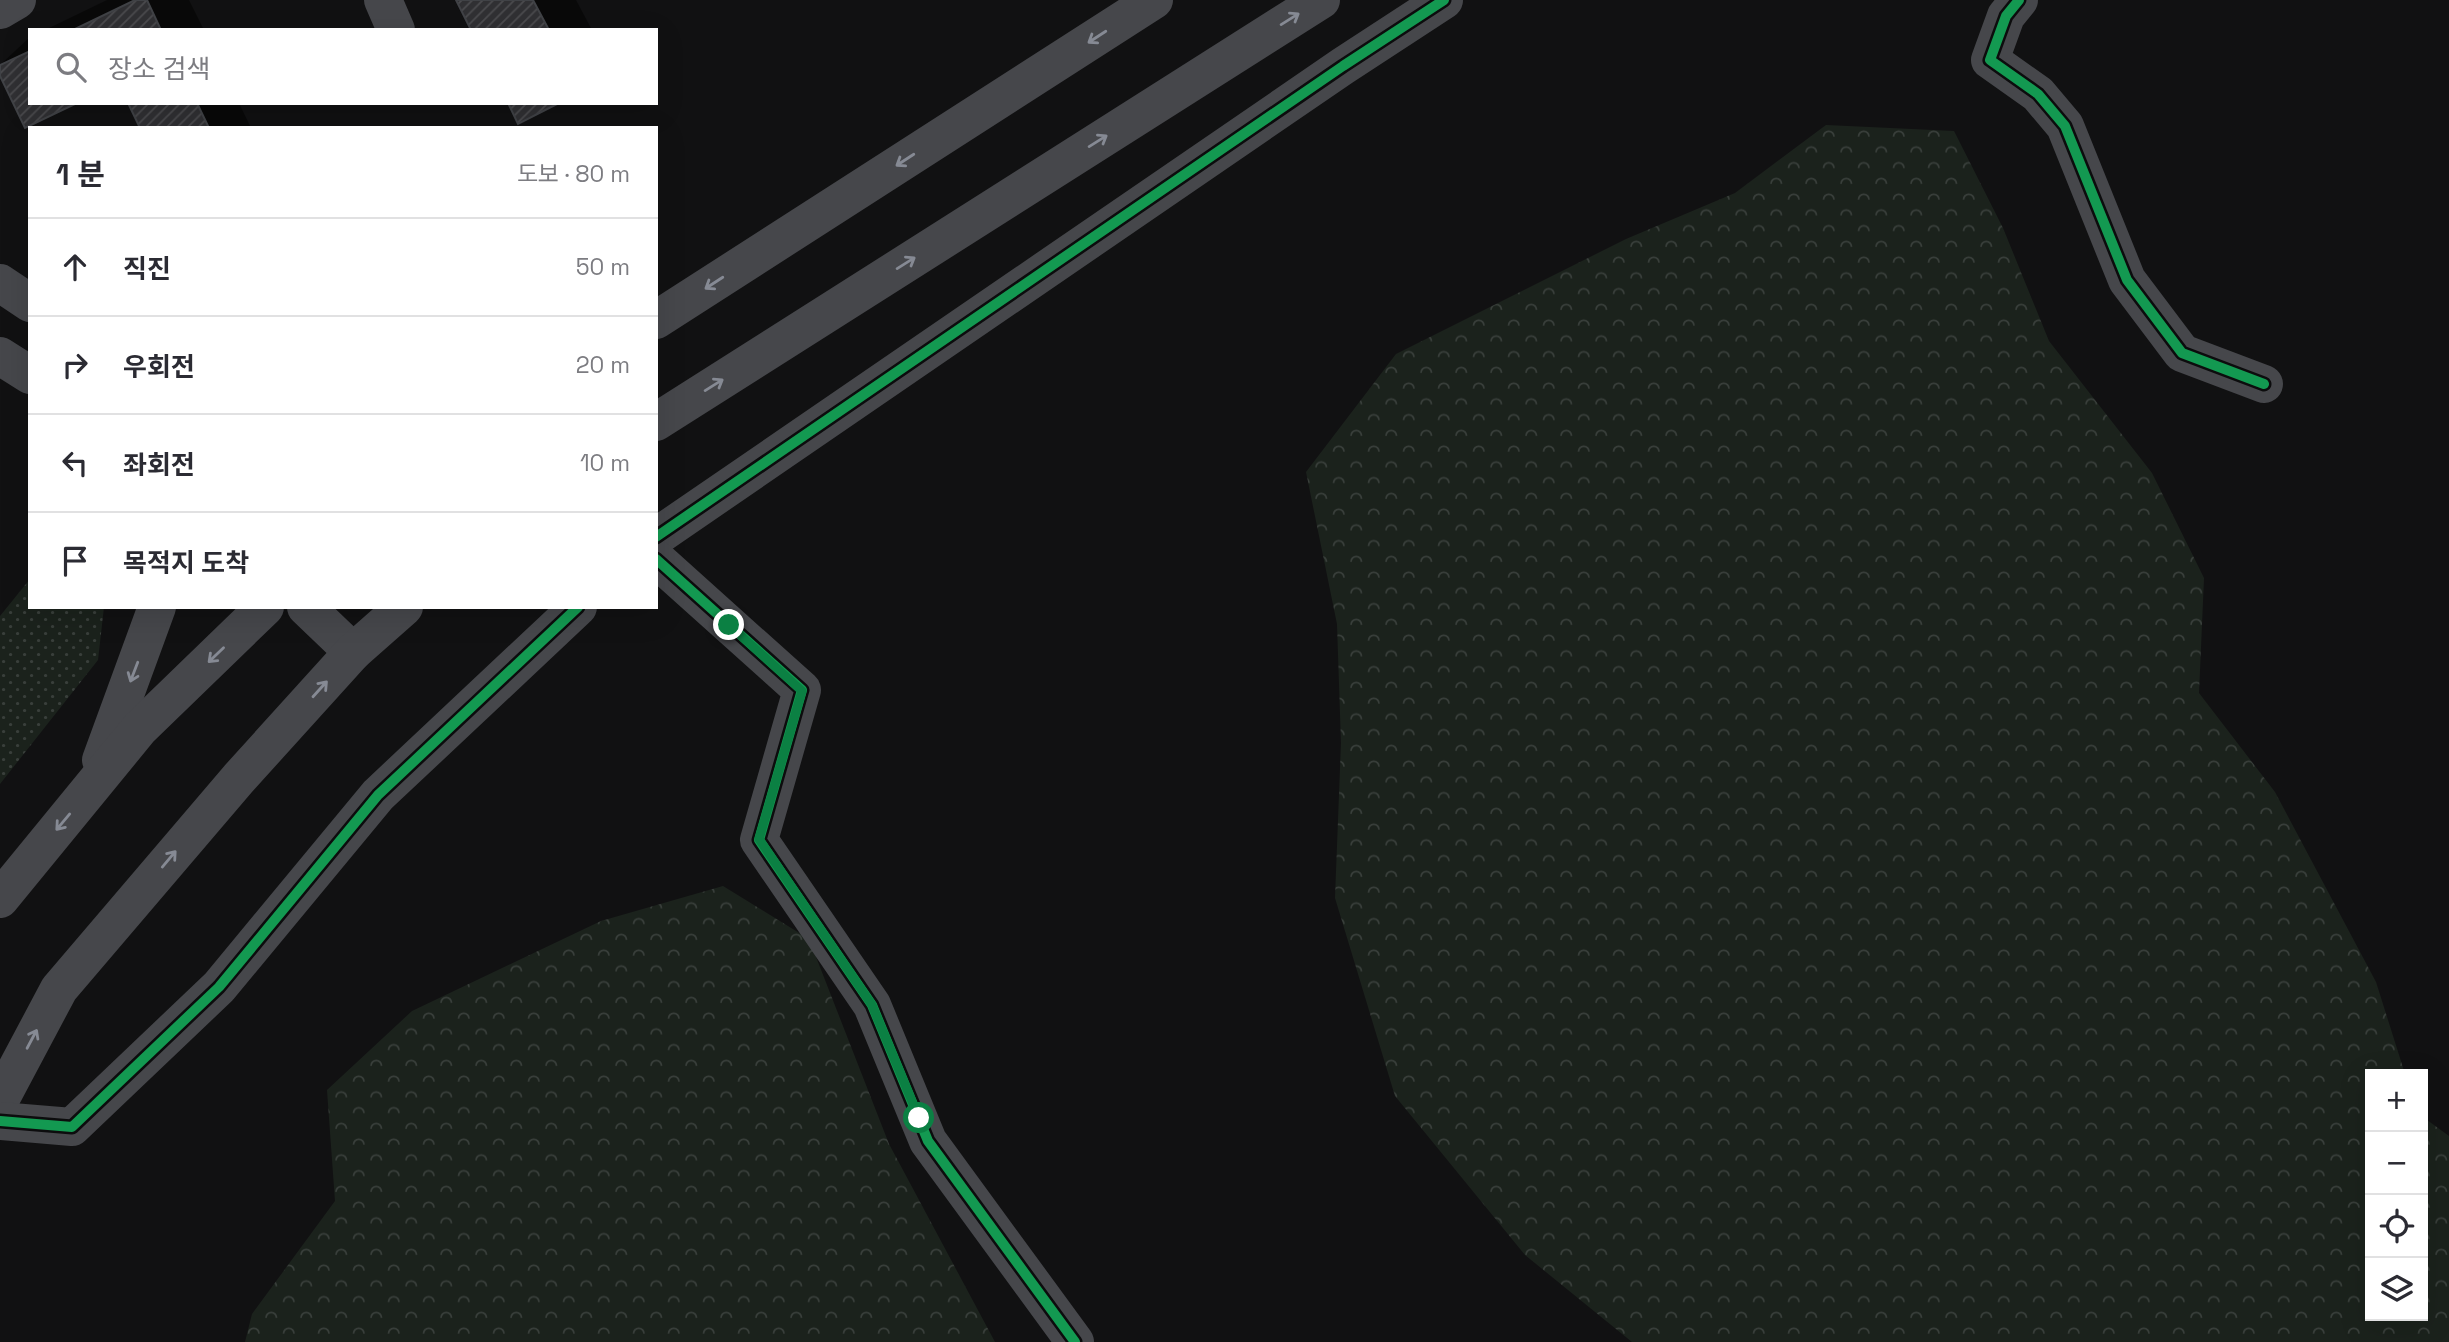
<!DOCTYPE html>
<html lang="ko">
<meta charset="utf-8">
<style>
body{margin:0;font-family:"Space Grotesk","Noto Sans KR",sans-serif;background:#f2f2f3;color:#2b2b33}
.controls{position:absolute;right:21px;bottom:21px;display:grid;overflow:hidden;border-radius:0px;box-shadow:0 7px 28px #0002}
.controls button{width:63px;height:63px;display:grid;place-items:center;padding:0;border:0;border-bottom:2px solid #e1e1e2;background:#fff;color:#2b2b33;font:35px sans-serif}
.stop{position:absolute;width:21px;height:21px;margin:-16px;border:5px solid #0b8043;border-radius:50%;background:#fff}
.stop.end{background:#0b8043;border-color:#fff;box-shadow:0 2px 7px #0008}
.list{margin:0;padding:0;list-style:none}
h2{display:flex;justify-content:space-between;align-items:center;height:91px;margin:0;padding:0 28px;font-size:30px}
h2 small{font-size:23px;font-weight:400;color:#7c7c81}
.list li{display:grid;grid-template-columns:46px 1fr auto;gap:21px;align-items:center;box-sizing:border-box;height:98px;padding:0 28px;border-top:2px solid #e1e1e2}
.list b{display:block;font-size:26px;white-space:nowrap}
.list em{font-size:23px;font-style:normal;color:#7c7c81}
.icon{flex:none;width:38px;height:38px;fill:none;stroke:currentColor;stroke-width:2;stroke-linecap:round;stroke-linejoin:round}
.map{position:relative;flex:none;width:2449px;height:1342px;overflow:hidden}
.search{position:absolute;background:#fff;box-shadow:0 7px 28px #0002;left:28px;top:28px;width:630px;height:77px;display:flex;align-items:center;gap:18px;box-sizing:border-box;padding:0 24px;border-radius:0px;color:#7c7c81;font-size:26px}
.panel{position:absolute;background:#fff;box-shadow:0 7px 28px #0002;left:28px;top:126px;width:630px;height:483px;border-radius:0px}
.map>svg:first-child{display:block}
.grass{fill:url(#grass-dots)}
.forest{fill:url(#forest-crowns)}
.shadow{fill:#0007}
.building{fill:url(#building-hatch);stroke:#404246;stroke-width:2}
.lines{fill:none;stroke-linecap:round;stroke-linejoin:round}
.minor{stroke:#46474b;stroke-width:38}
.cycleway-casing{stroke:#0c0c0d;stroke-width:15}
.cycleway{stroke:#139951;stroke-width:10}
.oneway{stroke:#868a94}
.route{stroke:#0b8043;stroke-width:9}
</style>
<div class="map">
<svg width="2449" height="1342" viewBox="0 0 2449 1342">
<defs>
<pattern id="grass-dots" width="8" height="8" patternUnits="userSpaceOnUse" patternTransform="scale(1.75)"><rect width="8" height="8" fill="#1b221c"/><path d="M2 2h.1M6 6h.1" fill="none" stroke="#393f3b" stroke-width="1.8" stroke-linecap="round"/></pattern>
<pattern id="forest-crowns" width="20" height="18" patternUnits="userSpaceOnUse" patternTransform="scale(1.75)"><rect width="20" height="18" fill="#1b221c"/><path d="M2 6a3 3 0 1 1 6 0M12 15a3 3 0 1 1 6 0" fill="none" stroke="#393f3b"/></pattern>
<pattern id="building-hatch" width="6" height="6" patternUnits="userSpaceOnUse" patternTransform="scale(1.75)"><rect width="6" height="6" fill="#303033"/><path d="M-1 1l2-2M0 6l6-6M5 7l2-2" fill="none" stroke="#4b4b4e"/></pattern>
</defs>
<rect width="100%" height="100%" fill="#111112"/>
<polygon class="grass" points="30,579 30,607 104,607 98,660 0,784 0,616"/>
<g class="forest">
<polygon points="1826,125 1954,131 2003,228 2049,341 2152,473 2204,578 2199,693 2275,792 2376,982 2405,1074 2370,1074 2370,1316 2423,1316 2423,1117 2449,1136 2449,1342 1632,1342 1525,1255 1395,1096 1335,898 1341,743 1337,624 1306,472 1396,354 1626,239 1735,193"/>
<polygon points="723,886 809,939 889,1144 995,1342 245,1342 252,1314 335,1201 327,1090 412,1011 601,921"/>
</g>
<g class="shadow">
<polygon points="107,0 189,0 204,30 45,30"/>
<polygon points="458,0 576,0 592,30 473,30"/>
<polygon points="30,37 30,103 26,126 0,72 0,65"/>
<polygon points="130,103 239,103 251,128 142,128"/>
</g>
<g class="building">
<polygon points="135,0 147,0 161,30 73,30"/>
<polygon points="456,0 533,0 549,30 471,30"/>
<polygon points="30,51 30,103 77,103 25,128 0,76 0,65"/>
<polygon points="128,103 197,103 209,128 140,128"/>
<polygon points="508,103 559,103 518,124"/>
</g>
<g class="lines">
<g class="minor">
<polyline points="383,0 396,30"/>
<polyline points="2019,0 2006,16 1990,60 2038,94 2065,126 2127,280 2182,353 2264,384"/>
<polyline points="0,10 17,0"/>
<polyline points="0,283 30,303"/>
<polyline points="656,320 1154,0"/>
<polyline points="0,356 30,375"/>
<polyline points="656,422 1321,0"/>
<polyline points="656,537 1343,66 1444,0"/>
<polyline points="656,559 802,690 759,840 872,1005 928,1141 1075,1342"/>
<polyline points="306,607 353,652"/>
<polyline points="101,760 157,607"/>
<polyline points="0,899 140,728 265,607"/>
<polyline points="0,1100 59,989 239,778 353,652 404,607"/>
<polyline points="0,1121 72,1127 219,987 378,795 578,607"/>
</g>
<g class="cycleway-casing">
<g id="cycleway">
<polyline points="2019,0 2006,16 1990,60 2038,94 2065,126 2127,280 2182,353 2264,384"/>
<polyline points="656,537 1343,66 1444,0"/>
<polyline points="656,559 802,690 759,840 872,1005 928,1141 1075,1342"/>
<polyline points="0,1121 72,1127 219,987 378,795 578,607"/>
</g>
</g>
<use href="#cycleway" class="cycleway"/>
</g>
<defs><path id="oneway-shaft" d="M-6 0H5M1.5-3L5.5 0L1.5 3" fill="none" stroke-width="1.6" stroke-linecap="round" stroke-linejoin="round" transform="scale(1.75)"/></defs>
<g class="oneway">
<use href="#oneway-shaft" transform="translate(1290 19) rotate(-32)"/>
<use href="#oneway-shaft" transform="translate(1097 37) rotate(147)"/>
<use href="#oneway-shaft" transform="translate(1098 141) rotate(-32)"/>
<use href="#oneway-shaft" transform="translate(905 160) rotate(147)"/>
<use href="#oneway-shaft" transform="translate(906 263) rotate(-32)"/>
<use href="#oneway-shaft" transform="translate(714 283) rotate(147)"/>
<use href="#oneway-shaft" transform="translate(714 385) rotate(-32)"/>
<use href="#oneway-shaft" transform="translate(216 655) rotate(136)"/>
<use href="#oneway-shaft" transform="translate(134 672) rotate(111)"/>
<use href="#oneway-shaft" transform="translate(320 689) rotate(-48)"/>
<use href="#oneway-shaft" transform="translate(63 822) rotate(130)"/>
<use href="#oneway-shaft" transform="translate(169 859) rotate(-50)"/>
<use href="#oneway-shaft" transform="translate(32 1039) rotate(-62)"/>
</g>
<g class="lines">
<polyline class="route" points="729,625 802,691 759,839 872,1005 919,1118"/>
</g>
</svg>
<div class="controls">
<button>+</button>
<button>−</button>
<button><svg class="icon" aria-label="locate" viewBox="0 0 24 24"><circle cx="12" cy="12" r="6"/><path d="M12 2v4M12 18v4M2 12h4M18 12h4"/></svg></button>
<button><svg class="icon" aria-label="layers" viewBox="0 0 24 24"><path d="M12 4l9 5-9 5-9-5zM3 14l9 5 9-5"/></svg></button>
</div>
<div class="stop" style="left:919px;top:1118px"></div>
<div class="stop end" style="left:729px;top:625px"></div>
<div class="search"><svg class="icon" aria-label="search" viewBox="0 0 24 24"><circle cx="10" cy="10" r="6"/><path d="M15 15l6 6"/></svg>장소 검색</div>
<section class="panel">
<h2>1 분<small>도보 · 80 m</small></h2>
<ul class="list">
<li><svg class="icon" aria-label="ahead" viewBox="0 0 24 24"><path d="M12 20V5M6 11l6-6 6 6"/></svg><div><b>직진</b></div><em>50 m</em></li>
<li><svg class="icon" aria-label="right" viewBox="0 0 24 24"><path d="M7 20v-9h11M14 6l5 5-5 5"/></svg><div><b>우회전</b></div><em>20 m</em></li>
<li><svg class="icon" aria-label="left" viewBox="0 0 24 24"><path d="M17 20v-9H6M10 6l-5 5 5 5"/></svg><div><b>좌회전</b></div><em>10 m</em></li>
<li><svg class="icon" aria-label="arrive" viewBox="0 0 24 24"><path d="M6 21V4h12l-3 4 3 4H6"/></svg><div><b>목적지 도착</b></div></li>
</ul>
</section>
</div>
